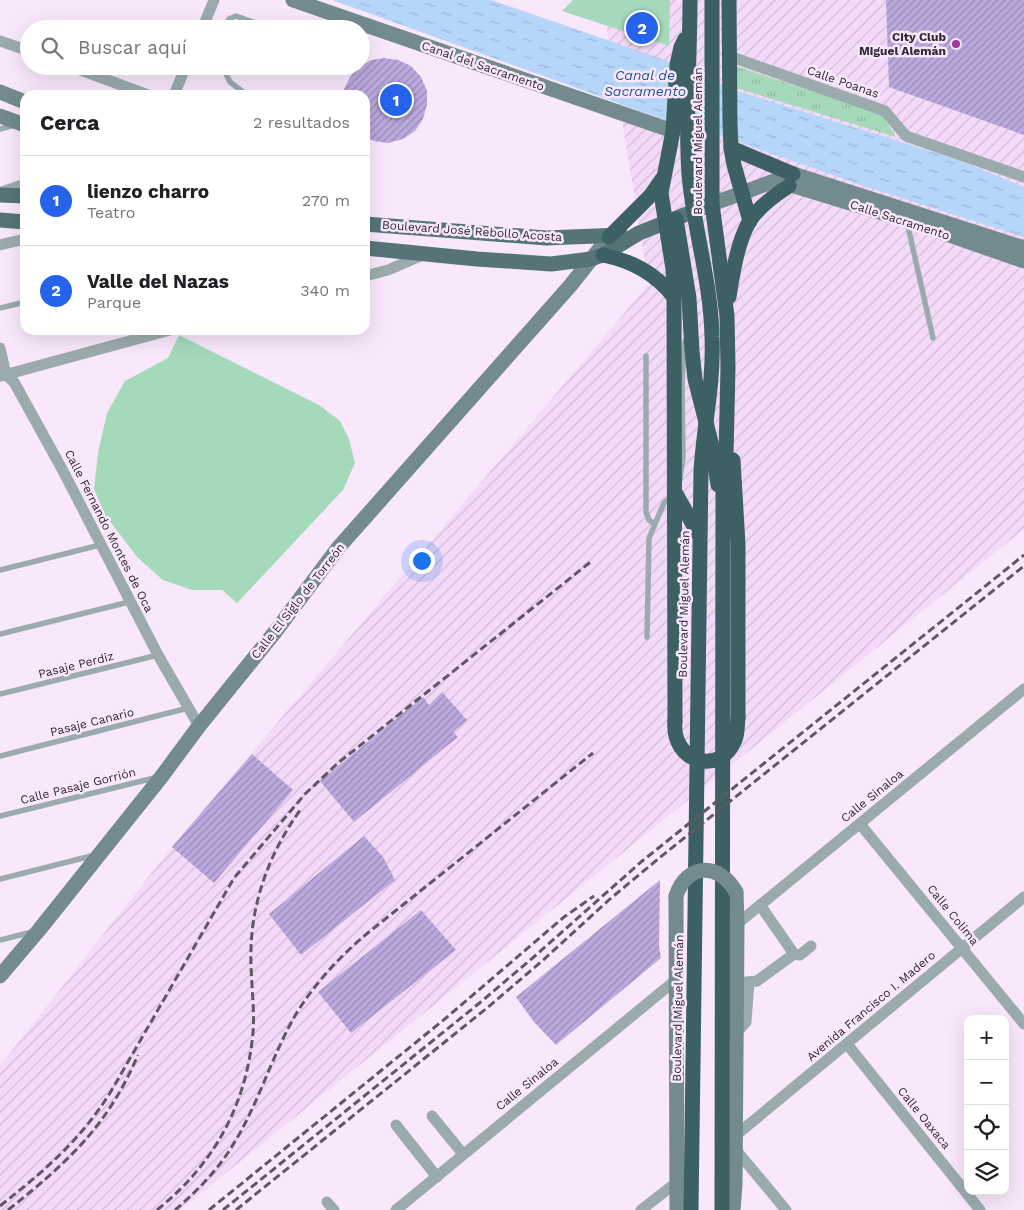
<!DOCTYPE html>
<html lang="es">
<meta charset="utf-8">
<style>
body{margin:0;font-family:"Work Sans",sans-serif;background:#f2f2f2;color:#202124}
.controls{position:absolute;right:15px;bottom:15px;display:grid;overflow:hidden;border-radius:10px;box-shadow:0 5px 20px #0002}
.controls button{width:45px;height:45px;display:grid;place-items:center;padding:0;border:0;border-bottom:1px solid #e0e0e0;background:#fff;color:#202124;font:25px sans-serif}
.you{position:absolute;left:421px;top:560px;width:18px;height:18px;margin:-12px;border:4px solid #fff;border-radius:50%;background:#1a73e8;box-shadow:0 0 0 8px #1a73e833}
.badge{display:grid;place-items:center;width:32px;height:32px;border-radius:50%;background:#2563eb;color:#fff;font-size:16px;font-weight:700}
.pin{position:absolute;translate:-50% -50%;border:2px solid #fff;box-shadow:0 1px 5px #0006}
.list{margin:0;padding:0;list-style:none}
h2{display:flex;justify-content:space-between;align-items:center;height:65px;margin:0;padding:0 20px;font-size:21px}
h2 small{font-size:16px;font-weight:400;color:#757577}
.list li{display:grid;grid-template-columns:32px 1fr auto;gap:15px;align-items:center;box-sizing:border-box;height:90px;padding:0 20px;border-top:1px solid #e0e0e0}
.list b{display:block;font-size:19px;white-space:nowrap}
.list p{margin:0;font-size:16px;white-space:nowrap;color:#757577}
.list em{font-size:16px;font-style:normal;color:#757577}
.icon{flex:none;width:28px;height:28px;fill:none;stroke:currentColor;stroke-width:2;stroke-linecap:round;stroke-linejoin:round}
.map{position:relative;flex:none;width:1024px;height:1210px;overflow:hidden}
.search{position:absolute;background:#fff;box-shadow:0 5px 20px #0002;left:20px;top:20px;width:350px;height:55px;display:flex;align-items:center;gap:12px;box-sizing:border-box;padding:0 18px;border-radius:28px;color:#757577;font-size:19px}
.panel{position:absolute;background:#fff;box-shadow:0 5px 20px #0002;left:20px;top:90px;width:350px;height:245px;border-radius:15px}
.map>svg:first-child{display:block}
.industrial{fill:url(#industrial-furrows)}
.grass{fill:url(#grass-tufts)}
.green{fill:#a4d9ba}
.water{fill:url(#water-ripples)}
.building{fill:url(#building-hatch)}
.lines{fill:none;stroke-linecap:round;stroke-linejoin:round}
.lane{stroke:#9babad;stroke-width:5.5}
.street{stroke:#9babad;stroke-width:11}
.secondary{stroke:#738b8e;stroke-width:15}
.primary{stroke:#567477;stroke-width:15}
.highway{stroke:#3d6064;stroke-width:15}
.rail{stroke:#615764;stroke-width:3;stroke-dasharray:8 4;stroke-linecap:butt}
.secondary-bridge{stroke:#738b8e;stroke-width:15}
.highway-bridge{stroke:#3d6064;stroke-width:15}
.poi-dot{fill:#9e389d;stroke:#f9e7fc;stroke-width:2}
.labels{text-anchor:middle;stroke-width:5;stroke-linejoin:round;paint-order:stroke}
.poi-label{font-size:12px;font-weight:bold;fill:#312933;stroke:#f9e7fc;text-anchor:end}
.street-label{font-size:12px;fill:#312933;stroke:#f9e7fc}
.water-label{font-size:14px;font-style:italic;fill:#22568e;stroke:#f9e7fc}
</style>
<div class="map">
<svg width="1024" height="1210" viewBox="0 0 1024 1210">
<defs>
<pattern id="industrial-furrows" width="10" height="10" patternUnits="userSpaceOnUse" patternTransform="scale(1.25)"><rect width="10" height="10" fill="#f4daf9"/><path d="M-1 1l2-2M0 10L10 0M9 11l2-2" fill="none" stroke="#d2bbd6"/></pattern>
<pattern id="grass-tufts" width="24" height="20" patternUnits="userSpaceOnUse" patternTransform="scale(1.25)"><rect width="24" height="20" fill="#a4d9ba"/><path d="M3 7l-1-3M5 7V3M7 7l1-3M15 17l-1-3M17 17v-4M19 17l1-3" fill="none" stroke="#8ebaa0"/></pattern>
<pattern id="water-ripples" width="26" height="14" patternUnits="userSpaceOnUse" patternTransform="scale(1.25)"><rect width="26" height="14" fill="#b5d5f9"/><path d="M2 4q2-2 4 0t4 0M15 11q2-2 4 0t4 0" fill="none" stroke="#9cb7d6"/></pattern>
<pattern id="building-hatch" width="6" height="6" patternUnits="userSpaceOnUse" patternTransform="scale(1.25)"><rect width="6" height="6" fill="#bca9de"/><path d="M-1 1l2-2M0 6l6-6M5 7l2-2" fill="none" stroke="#998ab5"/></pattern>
</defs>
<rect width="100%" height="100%" fill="#f9e7fc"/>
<polygon class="industrial" points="602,0 1024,0 1024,529 180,1210 0,1210 0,1066 172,847 649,284"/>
<polygon class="grass" points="735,66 882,114 896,137 733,87"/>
<g class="green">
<polygon points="573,0 670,0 669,46 562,11"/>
<polygon points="179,335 319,405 340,421 349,439 355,463 343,490 237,603 222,590 192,590 163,580 138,558 105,515 94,489 98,453 107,413 125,381 168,358"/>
</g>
<polygon class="water" points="332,0 491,0 665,60 734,90 956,159 1024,187 1024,237 867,187 739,142 660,118"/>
<g class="building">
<polygon points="886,0 1024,0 1024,135 889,87"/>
<polygon points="384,58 398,60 411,66 421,77 427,91 427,105 423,119 415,131 403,139 388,143 374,141 365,137 365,95 344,95 344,89 350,77 359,67 371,60"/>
<polygon points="442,692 467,720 453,732 458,737 354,822 320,781 423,697 429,705"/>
<polygon points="252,754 293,790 214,883 172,847"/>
<polygon points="364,836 383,857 395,880 301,955 269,914"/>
<polygon points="660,880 659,947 661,958 556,1045 534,1022 516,997"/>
<polygon points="421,910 456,950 351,1033 318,992"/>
</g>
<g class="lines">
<g class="lane">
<polyline points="224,29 229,19 236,16 272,29"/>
<polyline points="222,66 230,82 247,95"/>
<polyline points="0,129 15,125"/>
<polyline points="907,222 933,338"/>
<polyline points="0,308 25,302"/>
<polyline points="646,356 646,512 649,520 655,524"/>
<polyline points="680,479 683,458 682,379 685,341"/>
<polyline points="0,570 100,545"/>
<polyline points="0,634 129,602"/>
<polyline points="647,637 649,538 664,503 672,496"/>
<polyline points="0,694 158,655"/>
<polyline points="0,756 188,708"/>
<polyline points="0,816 158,777"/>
<polyline points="0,879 95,855"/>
<polyline points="0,940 32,932"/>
</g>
<g class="street">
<polyline points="202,29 214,0"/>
<polyline points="0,41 29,51"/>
<polyline points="729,56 885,111 906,136 1024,177"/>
<polyline points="70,66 148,95"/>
<polyline points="174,95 186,66"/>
<polyline points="2,192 25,184"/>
<polyline points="0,245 25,239"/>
<polyline points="365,276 388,270 425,254"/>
<polyline points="0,348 6,375 14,382 62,469 158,655 199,726"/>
<polyline points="1,376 170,330"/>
<polyline points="860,824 1024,1024"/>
<polyline points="760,905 794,954"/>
<polyline points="737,924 1024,689"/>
<polyline points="737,983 757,981 794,954 800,955 811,946"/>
<polyline points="736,1033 746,1022 749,982"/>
<polyline points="847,1044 980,1210"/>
<polyline points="432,1116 463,1154"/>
<polyline points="396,1125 437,1177"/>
<polyline points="735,1136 1024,897"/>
<polyline points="736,1150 786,1210"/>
<polyline points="327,1202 334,1210"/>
<polyline points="396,1210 677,979"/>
<polyline points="641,1210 677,1182"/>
</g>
<g class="secondary">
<polyline points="293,0 673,131"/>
<polyline points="0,92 25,102"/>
<polyline points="0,116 25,125"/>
<polyline points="778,181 906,220 1024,261"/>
<polyline points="712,204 793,174 1024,248"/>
<polyline points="676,896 677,1210"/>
<polyline points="0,976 39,930 162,776 199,726 275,632 338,548 570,286 609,237"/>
<polyline points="733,1210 735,1185 737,924 736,892"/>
</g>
<g class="primary">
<polyline points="0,195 25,196"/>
<polyline points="0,220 25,222"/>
<polyline points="365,224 546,238 621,235"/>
<polyline points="365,248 477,259 551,264 591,259 603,255 639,233 712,204"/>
</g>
<g class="highway">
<path d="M690,0c0,58 -5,117 -1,175 5,55 22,107 23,162 2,45 -8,88 -11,133l-10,740"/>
<polyline points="712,0 712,204 727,316 728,367 726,456 723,494 722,1210"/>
<polyline points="729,0 730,123 731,148 734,165 750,221"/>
<polyline points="731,148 793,174"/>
<polyline points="676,219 689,298 692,351 695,379 712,446 718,485"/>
<polyline points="609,237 651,195 662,179"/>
<path d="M603,255c29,6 52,18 71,42"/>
<path d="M729,297c4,-25 8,-53 20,-75 9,-15 26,-27 40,-36"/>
<polyline points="733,460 738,544 738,718"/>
<polyline points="676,494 699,535"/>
<polyline points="675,721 674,297 673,269 661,193 673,131 677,65 681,47 685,39"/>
</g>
<g class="rail">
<path d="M0,1206c45,-36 78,-63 110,-113l124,-215 71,-84 33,-31 255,-203"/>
<path d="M8,1210c60,-48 99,-83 130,-155"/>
<path d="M157,1210c57,-46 89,-104 96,-177 2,-28 -3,-56 -2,-83 1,-51 20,-100 50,-141"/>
<path d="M175,1210c21,-18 41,-38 56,-62 27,-42 40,-91 65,-134 19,-31 45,-59 73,-82l224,-179"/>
<polyline points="209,1210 446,1018 564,917 594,896"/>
<polyline points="223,1210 482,1001 536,955 641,862 1024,555"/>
<polyline points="236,1210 487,1008 541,962 610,899 658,859 1024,566"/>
</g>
<path class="secondary-bridge" d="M676,896c11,-33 43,-34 60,-4"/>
<path class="highway-bridge" d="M675,721c-4,41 44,55 59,21 4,-7 3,-16 4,-24"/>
</g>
<circle class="poi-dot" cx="956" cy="44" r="5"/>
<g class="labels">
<g class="poi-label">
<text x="946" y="41">City Club<tspan x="946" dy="14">Miguel Alemán</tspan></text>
</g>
<g class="street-label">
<text transform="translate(483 66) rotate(19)" y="4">Canal del Sacramento</text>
<text transform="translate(843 82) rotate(19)" y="4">Calle Poanas</text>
<text transform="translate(698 141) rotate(-90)" y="4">Boulevard Miguel Alemán</text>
<text transform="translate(900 220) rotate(18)" y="4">Calle Sacramento</text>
<text transform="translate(472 231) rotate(4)" y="4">Boulevard José Rebollo Acosta</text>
<text transform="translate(109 531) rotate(63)" y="4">Calle Fernando Montes de Oca</text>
<text transform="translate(298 601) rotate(-52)" y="4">Calle El Siglo de Torreón</text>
<text transform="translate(684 604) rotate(-89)" y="4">Boulevard Miguel Alemán</text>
<text transform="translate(76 665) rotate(-14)" y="4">Pasaje Perdiz</text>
<text transform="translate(92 722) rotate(-14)" y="4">Pasaje Canario</text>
<text transform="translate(78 786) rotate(-14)" y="4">Calle Pasaje Gorrión</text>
<text transform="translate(872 796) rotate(-39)" y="4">Calle Sinaloa</text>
<text transform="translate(953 915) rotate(51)" y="4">Calle Colima</text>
<text transform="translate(871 1006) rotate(-40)" y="4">Avenida Francisco I. Madero</text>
<text transform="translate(678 1008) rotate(-89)" y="4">Boulevard Miguel Alemán</text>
<text transform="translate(527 1084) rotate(-39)" y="4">Calle Sinaloa</text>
<text transform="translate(924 1118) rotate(51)" y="4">Calle Oaxaca</text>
</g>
<g class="water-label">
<text x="645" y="80">Canal de<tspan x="645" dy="16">Sacramento</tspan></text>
</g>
</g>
</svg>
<div class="controls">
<button>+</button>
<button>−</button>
<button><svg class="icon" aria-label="locate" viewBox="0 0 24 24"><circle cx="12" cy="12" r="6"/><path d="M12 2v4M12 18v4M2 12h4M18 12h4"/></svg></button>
<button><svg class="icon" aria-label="layers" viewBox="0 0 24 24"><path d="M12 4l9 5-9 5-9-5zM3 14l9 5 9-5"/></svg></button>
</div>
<div class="you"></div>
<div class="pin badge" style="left:396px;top:100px">1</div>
<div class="pin badge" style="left:642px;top:28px">2</div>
<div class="search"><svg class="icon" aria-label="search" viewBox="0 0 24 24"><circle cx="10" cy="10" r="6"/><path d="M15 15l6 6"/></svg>Buscar aquí</div>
<section class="panel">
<h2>Cerca<small>2 resultados</small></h2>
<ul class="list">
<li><span class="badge">1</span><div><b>lienzo charro</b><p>Teatro</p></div><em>270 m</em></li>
<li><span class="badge">2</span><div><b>Valle del Nazas</b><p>Parque</p></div><em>340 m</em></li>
</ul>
</section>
</div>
